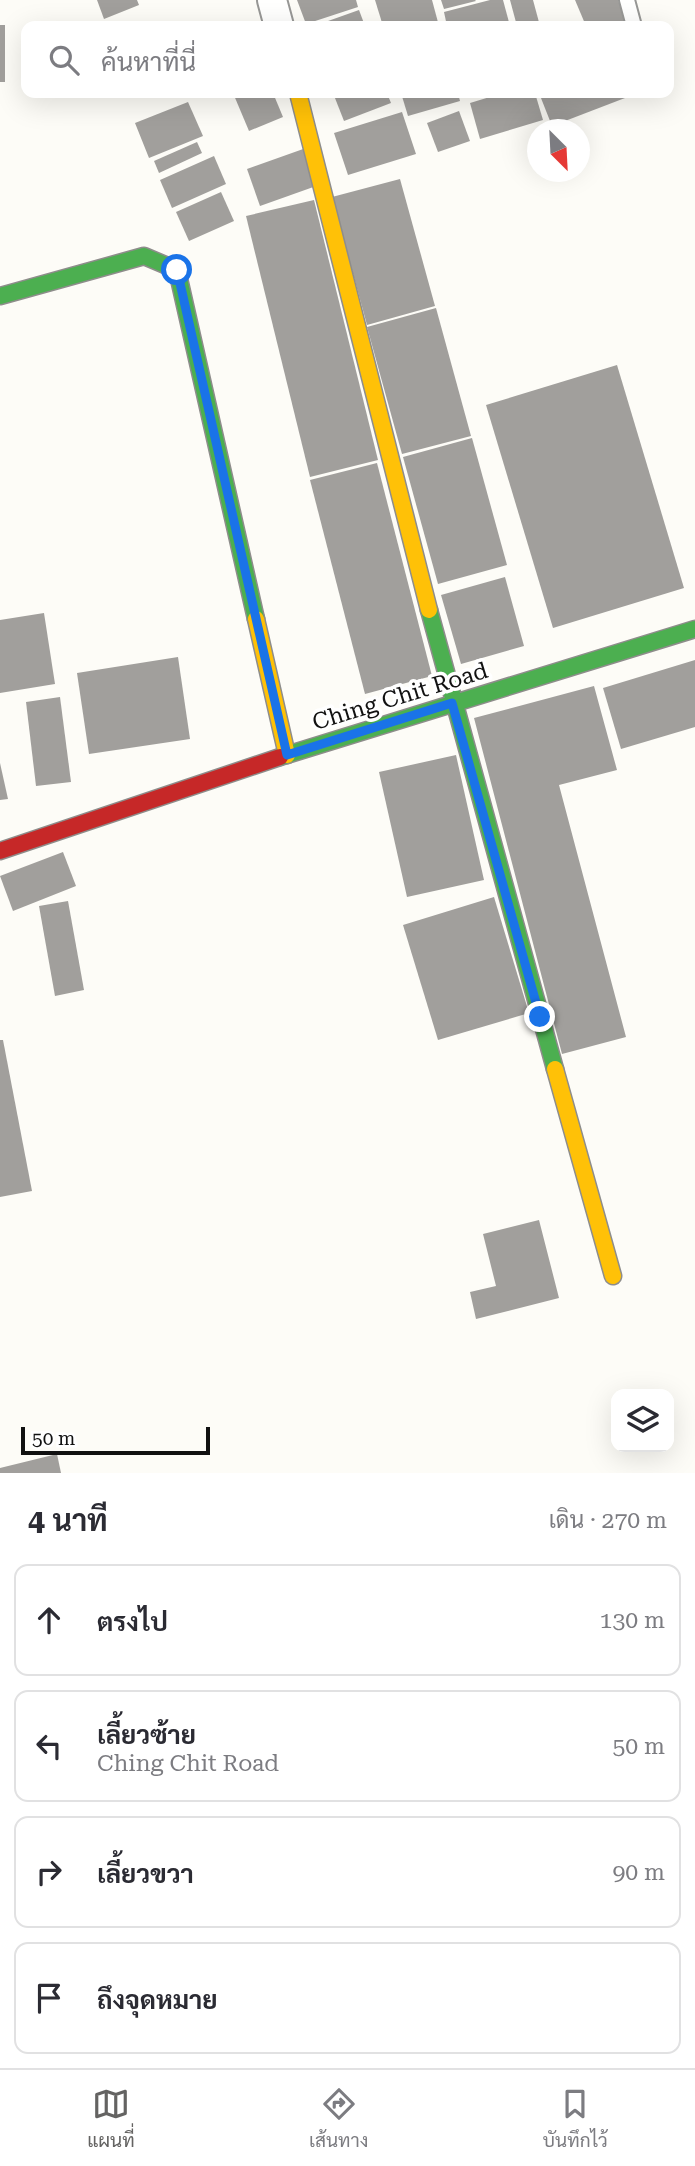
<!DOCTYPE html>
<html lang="th">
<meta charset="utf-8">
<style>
body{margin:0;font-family:"Roboto Serif",Sarabun,serif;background:#f7f7f7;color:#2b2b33}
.controls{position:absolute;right:21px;bottom:21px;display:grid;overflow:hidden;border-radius:14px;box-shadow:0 7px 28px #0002}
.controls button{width:63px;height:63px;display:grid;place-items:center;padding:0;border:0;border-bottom:2px solid #e1e1e2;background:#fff;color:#2b2b33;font:35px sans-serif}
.compass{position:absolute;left:527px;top:119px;width:63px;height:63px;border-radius:50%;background:#fff;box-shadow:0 7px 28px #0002;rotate:156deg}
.scale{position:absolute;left:21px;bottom:18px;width:189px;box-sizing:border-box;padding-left:7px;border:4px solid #111;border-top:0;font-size:19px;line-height:24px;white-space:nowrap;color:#111;-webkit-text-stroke:5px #fff;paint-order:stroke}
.stop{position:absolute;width:21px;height:21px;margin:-16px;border:5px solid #1a73e8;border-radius:50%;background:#fff}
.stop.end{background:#1a73e8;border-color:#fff;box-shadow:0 2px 7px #0008}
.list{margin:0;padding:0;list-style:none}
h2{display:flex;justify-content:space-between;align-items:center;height:91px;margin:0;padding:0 28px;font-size:30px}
h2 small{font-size:23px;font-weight:400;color:#7c7c81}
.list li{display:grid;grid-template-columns:46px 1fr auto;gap:21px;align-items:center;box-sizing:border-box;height:112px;margin:0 14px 14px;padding:0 14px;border:2px solid #e1e1e2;border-radius:14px}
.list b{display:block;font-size:26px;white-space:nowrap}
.list p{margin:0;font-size:23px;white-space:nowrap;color:#7c7c81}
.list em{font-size:23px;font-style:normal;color:#7c7c81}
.icon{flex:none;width:38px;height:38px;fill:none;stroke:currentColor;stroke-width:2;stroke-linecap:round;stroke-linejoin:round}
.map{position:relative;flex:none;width:695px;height:1473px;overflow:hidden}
.search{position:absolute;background:#fff;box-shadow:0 7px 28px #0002;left:21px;right:21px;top:21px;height:77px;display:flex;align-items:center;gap:18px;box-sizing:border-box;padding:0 24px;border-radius:14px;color:#7c7c81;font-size:26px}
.sheet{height:595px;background:#fff}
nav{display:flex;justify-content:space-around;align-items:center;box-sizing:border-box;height:98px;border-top:2px solid #e1e1e2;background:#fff;font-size:19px;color:#7c7c81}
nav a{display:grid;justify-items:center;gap:4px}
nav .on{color:#646362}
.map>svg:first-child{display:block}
.building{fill:#a19f9c}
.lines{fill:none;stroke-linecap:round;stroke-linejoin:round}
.lane-casing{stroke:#979795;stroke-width:18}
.street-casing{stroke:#979795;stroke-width:32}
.fast-casing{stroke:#8e8d8b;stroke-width:19}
.slow-casing{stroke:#8e8d8b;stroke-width:19}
.jam-casing{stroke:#8e8d8b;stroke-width:19}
.lane{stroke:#fffffe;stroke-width:14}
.street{stroke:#fffffe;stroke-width:28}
.fast{stroke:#4caf50;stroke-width:16}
.slow{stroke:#ffc107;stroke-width:16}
.jam{stroke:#c62828;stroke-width:16}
.route{stroke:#1a73e8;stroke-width:9}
.labels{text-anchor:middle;stroke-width:7;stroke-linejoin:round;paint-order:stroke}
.street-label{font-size:23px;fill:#111;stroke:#fff}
</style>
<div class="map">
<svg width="695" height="1473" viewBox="0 0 695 1473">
<rect width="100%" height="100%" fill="#fdfcf7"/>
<g class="building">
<polygon points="97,0 137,0 139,5 104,19"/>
<polygon points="297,0 356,0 358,7 306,24"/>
<polygon points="375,0 432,0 439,26 383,26"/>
<polygon points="441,0 475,0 476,1 444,9"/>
<polygon points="490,0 503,0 510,26 447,26 444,12"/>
<polygon points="510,0 533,0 540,26 517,26"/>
<polygon points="575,0 618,0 628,26 586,26"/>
<polygon points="359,10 365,26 314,26"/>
<rect x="0" y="25" width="5" height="57"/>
<polygon points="233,93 273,93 283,117 249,131"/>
<polygon points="333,93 387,93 391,103 344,121"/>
<polygon points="401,93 458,93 460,101 408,116"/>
<polygon points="503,93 535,93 543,120 480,139 470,103"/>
<polygon points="539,93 638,93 552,126"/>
<polygon points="188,102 203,136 149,158 135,123"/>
<polygon points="459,111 470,141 438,152 427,123"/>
<polygon points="402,112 416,154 348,175 334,133"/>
<polygon points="197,142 202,153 159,173 154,161"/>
<polygon points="306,148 319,185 260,206 247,169"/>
<polygon points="214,156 226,184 172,208 160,180"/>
<polygon points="400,179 435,306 367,325 332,197"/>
<polygon points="221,192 234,221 189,241 176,212"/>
<polygon points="314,200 378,460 310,477 246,216"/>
<polygon points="436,308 471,436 402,454 367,327"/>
<polygon points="617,365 684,588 553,628 486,405"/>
<polygon points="472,438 507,565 438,584 403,457"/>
<polygon points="377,463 432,676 365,694 310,480"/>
<polygon points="505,577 524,646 461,664 441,595"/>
<polygon points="44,613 55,684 0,693 0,620"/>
<polygon points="178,657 190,739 89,754 77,673"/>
<polygon points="695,660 695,727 621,749 603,688"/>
<polygon points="594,686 617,770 559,785 626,1037 562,1054 474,718"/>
<polygon points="60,697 71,782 36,786 26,702"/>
<polygon points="456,755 484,880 407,897 379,772"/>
<polygon points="0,763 8,799 0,800"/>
<polygon points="63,852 76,886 13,911 0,876"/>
<polygon points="494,897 529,1013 438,1040 403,925"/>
<polygon points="68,901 84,990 55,996 39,906"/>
<polygon points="0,1040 3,1040 32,1191 0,1197"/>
<polygon points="539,1220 559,1298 476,1319 470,1292 496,1286 483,1234"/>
<polygon points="57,1454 61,1473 0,1473 0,1468"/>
</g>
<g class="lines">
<g class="lane-casing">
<polyline id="lane" points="627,0 634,26"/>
</g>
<g class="street-casing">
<polyline id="street" points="272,0 279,26"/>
</g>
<g class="fast-casing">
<g id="fast">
<polyline points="0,296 144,256 177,270 256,619"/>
<polyline points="429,610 555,1069"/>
<polyline points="280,757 695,629"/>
</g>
</g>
<g class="slow-casing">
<g id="slow">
<polyline points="298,93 429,610"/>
<polyline points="256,619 287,755"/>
<polyline points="555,1069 613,1276"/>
</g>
</g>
<g class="jam-casing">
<polyline id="jam" points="0,851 280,757"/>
</g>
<use href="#lane" class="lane"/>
<use href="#street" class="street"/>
<use href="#fast" class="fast"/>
<use href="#slow" class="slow"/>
<use href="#jam" class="jam"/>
</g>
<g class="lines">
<polyline class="route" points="177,270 287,755 452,703 540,1017"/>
</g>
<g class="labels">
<g class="street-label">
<text transform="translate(400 696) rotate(-17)" y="8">Ching Chit Road</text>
</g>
</g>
</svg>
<div class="controls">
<button><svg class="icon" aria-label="layers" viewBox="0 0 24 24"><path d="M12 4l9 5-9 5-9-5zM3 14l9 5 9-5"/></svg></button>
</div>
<svg class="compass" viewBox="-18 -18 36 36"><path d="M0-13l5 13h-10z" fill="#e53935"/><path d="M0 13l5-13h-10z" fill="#7c7c81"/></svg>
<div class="scale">50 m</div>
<div class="stop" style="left:177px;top:270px"></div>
<div class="stop end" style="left:540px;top:1017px"></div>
<div class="search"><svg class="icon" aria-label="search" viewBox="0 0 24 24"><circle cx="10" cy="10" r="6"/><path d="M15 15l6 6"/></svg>ค้นหาที่นี่</div>
</div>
<section class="sheet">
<h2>4 นาที<small>เดิน · 270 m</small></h2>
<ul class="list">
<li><svg class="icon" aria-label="ahead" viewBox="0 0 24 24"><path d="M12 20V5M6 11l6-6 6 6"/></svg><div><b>ตรงไป</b></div><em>130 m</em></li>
<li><svg class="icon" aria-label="left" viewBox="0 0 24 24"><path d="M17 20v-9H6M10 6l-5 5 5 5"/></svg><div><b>เลี้ยวซ้าย</b><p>Ching Chit Road</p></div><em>50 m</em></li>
<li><svg class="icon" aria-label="right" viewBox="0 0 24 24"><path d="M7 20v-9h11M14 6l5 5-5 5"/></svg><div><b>เลี้ยวขวา</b></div><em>90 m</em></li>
<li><svg class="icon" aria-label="arrive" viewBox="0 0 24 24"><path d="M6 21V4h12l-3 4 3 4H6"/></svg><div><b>ถึงจุดหมาย</b></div></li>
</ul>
</section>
<nav>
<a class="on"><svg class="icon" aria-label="map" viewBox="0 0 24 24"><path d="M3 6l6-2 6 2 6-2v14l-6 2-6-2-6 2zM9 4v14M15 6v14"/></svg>แผนที่</a>
<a><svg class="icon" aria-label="directions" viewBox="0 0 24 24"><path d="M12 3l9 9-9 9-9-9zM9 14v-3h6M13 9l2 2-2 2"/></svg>เส้นทาง</a>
<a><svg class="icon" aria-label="saved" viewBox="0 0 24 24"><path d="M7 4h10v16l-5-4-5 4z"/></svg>บันทึกไว้</a>
</nav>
